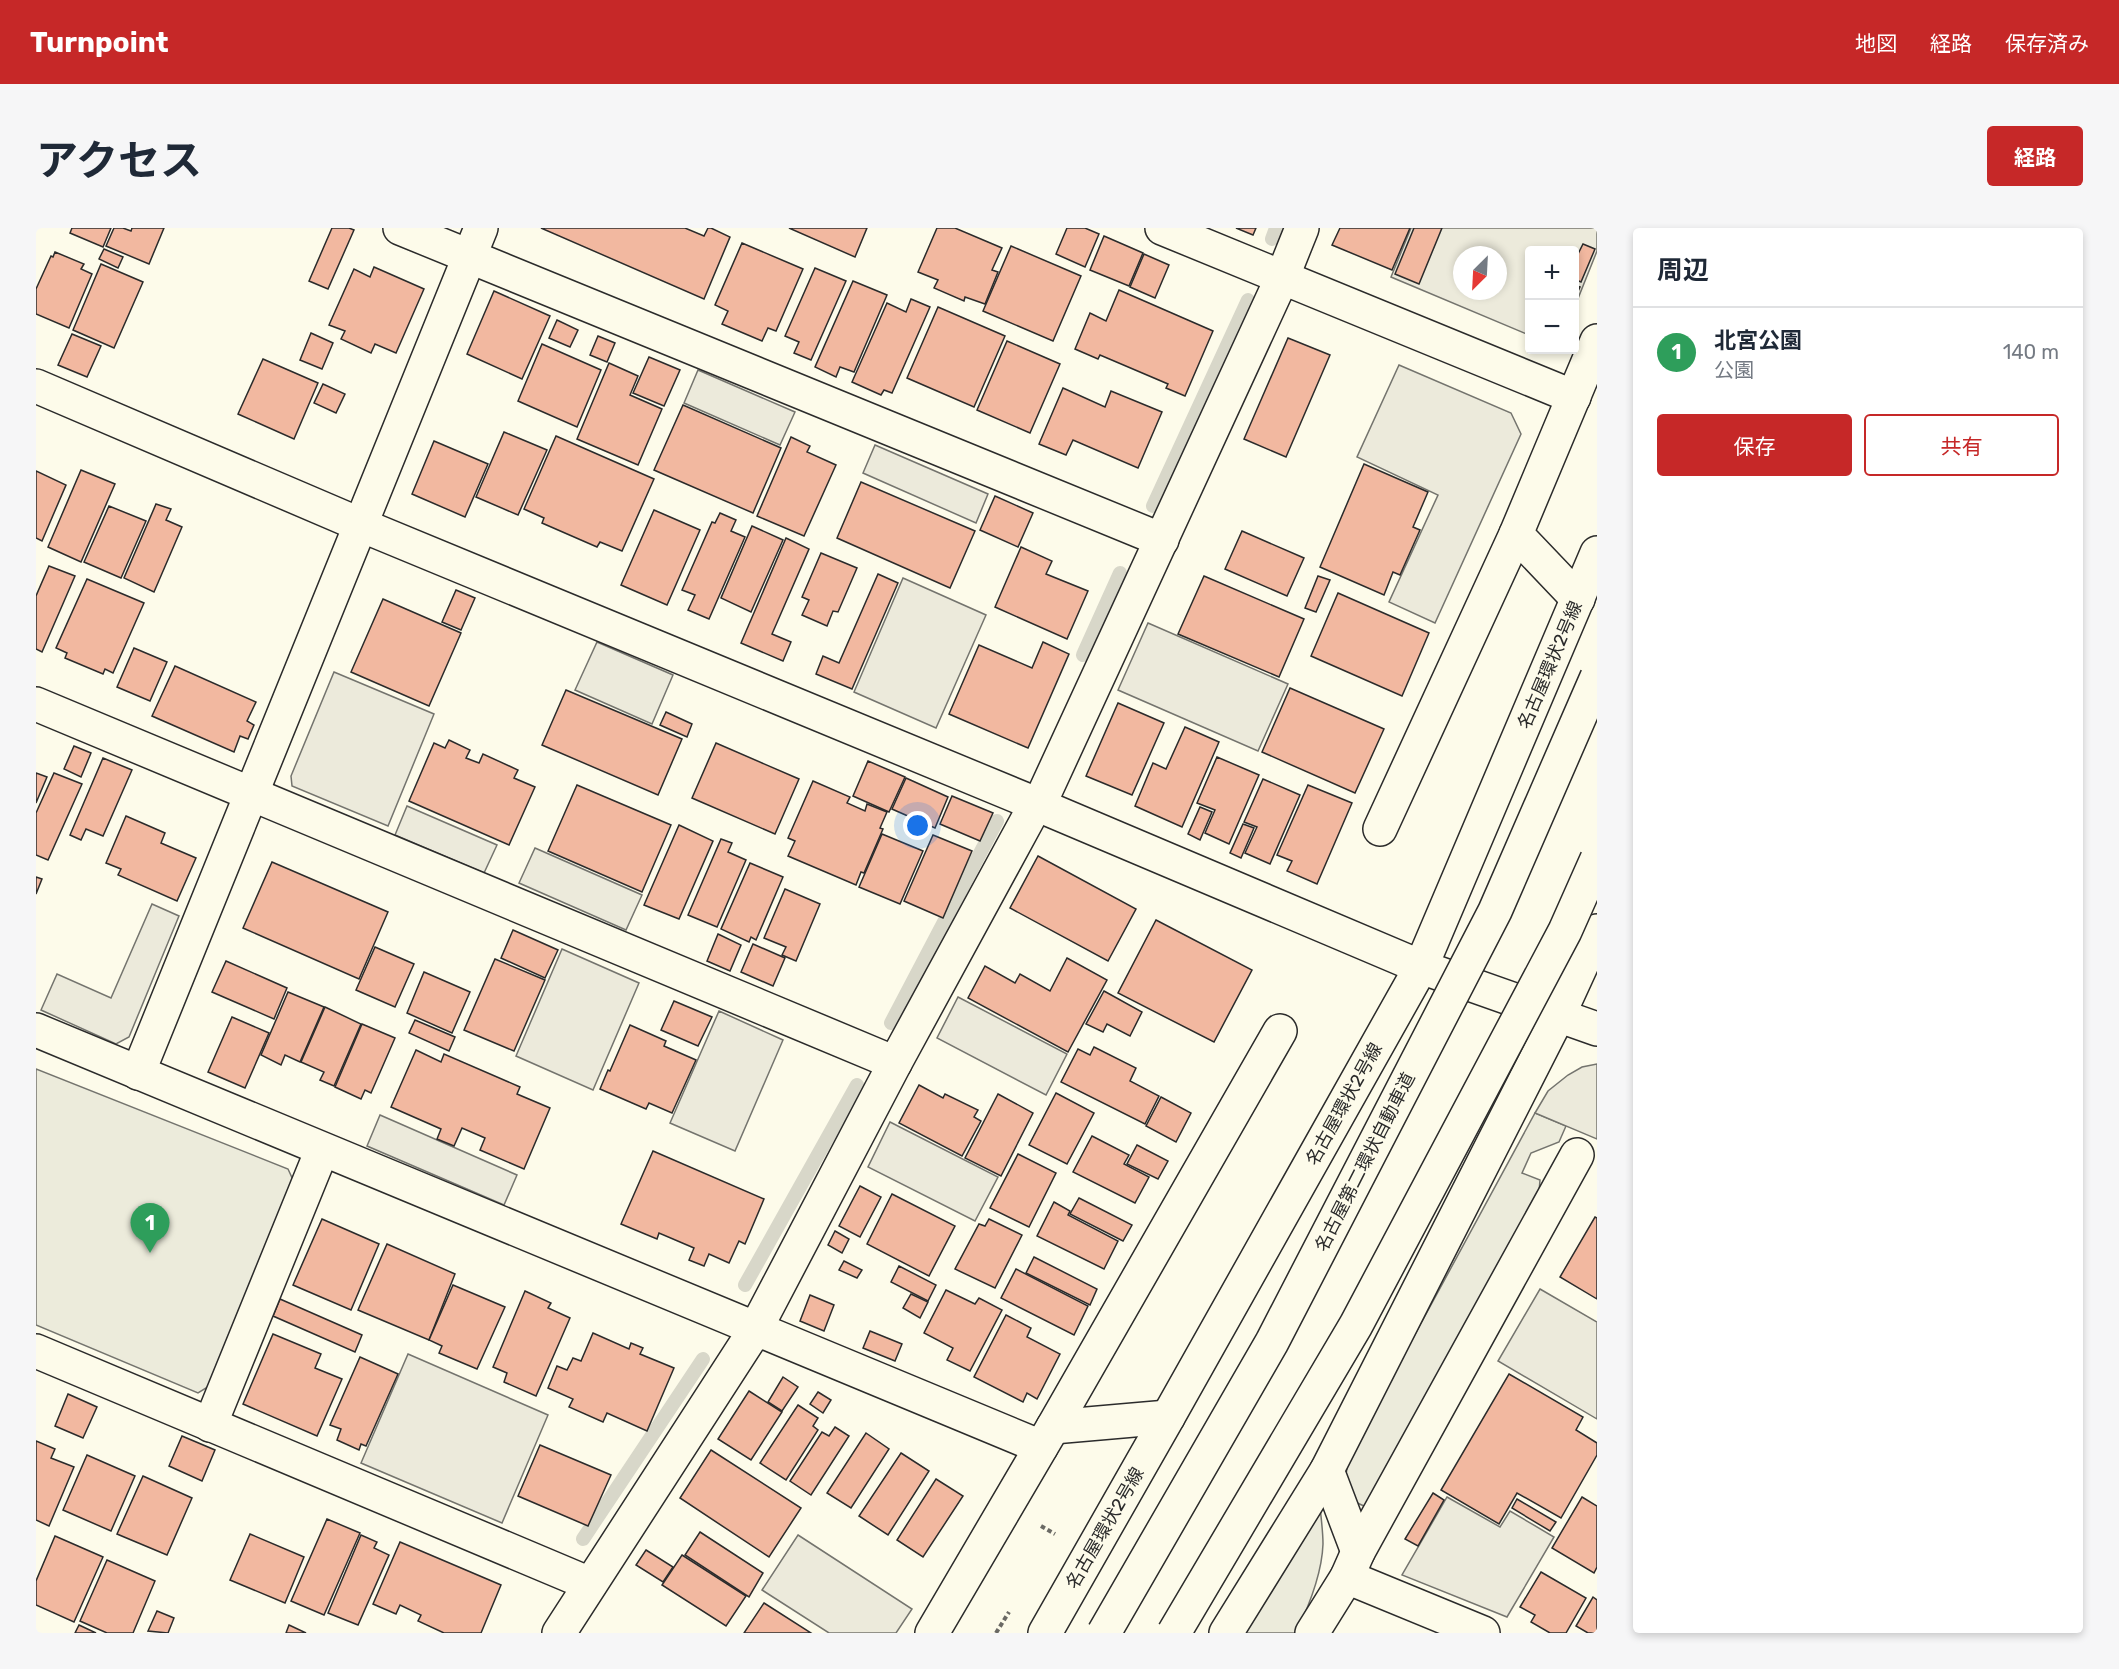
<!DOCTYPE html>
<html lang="ja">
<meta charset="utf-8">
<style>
body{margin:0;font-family:Rubik,"Noto Sans JP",sans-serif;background:#f6f6f7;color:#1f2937}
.controls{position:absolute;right:18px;top:18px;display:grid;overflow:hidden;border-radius:6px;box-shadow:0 3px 9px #0003}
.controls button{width:54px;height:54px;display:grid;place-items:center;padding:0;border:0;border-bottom:2px solid #e0e1e3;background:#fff;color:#1f2937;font:30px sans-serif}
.compass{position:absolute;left:1417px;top:18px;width:54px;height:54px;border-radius:50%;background:#fff;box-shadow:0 3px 9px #0003;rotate:204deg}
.you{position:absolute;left:882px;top:598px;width:21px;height:21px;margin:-15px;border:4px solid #fff;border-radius:50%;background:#1a73e8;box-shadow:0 0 0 9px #1a73e833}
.badge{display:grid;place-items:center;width:39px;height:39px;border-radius:50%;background:#c62828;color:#fff;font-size:20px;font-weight:700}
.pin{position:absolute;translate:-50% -50px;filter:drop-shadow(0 2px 3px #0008)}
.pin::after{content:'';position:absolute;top:32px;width:21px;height:18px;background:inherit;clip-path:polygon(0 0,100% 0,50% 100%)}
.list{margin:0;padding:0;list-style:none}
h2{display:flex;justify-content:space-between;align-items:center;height:78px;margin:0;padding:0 24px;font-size:26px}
h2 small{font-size:20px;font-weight:400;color:#747a83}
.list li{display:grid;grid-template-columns:39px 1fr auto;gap:18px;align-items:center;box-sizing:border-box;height:90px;padding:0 24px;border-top:2px solid #e0e1e3}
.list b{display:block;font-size:22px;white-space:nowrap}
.list p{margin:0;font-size:20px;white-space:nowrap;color:#747a83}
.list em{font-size:20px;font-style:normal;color:#747a83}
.actions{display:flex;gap:12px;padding:18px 24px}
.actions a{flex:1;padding:14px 0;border:2px solid #c62828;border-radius:6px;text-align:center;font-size:21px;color:#c62828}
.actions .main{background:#c62828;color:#fff}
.map{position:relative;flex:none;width:1561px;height:1405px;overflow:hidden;border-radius:6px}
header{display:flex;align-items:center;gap:36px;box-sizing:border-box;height:84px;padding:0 30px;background:#c62828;color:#fff}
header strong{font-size:28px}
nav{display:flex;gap:33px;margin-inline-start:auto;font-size:21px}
.intro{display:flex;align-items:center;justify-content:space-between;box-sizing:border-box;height:144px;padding:0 36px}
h1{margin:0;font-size:42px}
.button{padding:15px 27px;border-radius:6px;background:#c62828;color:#fff;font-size:21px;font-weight:700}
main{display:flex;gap:36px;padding:0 36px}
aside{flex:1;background:#fff;border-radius:6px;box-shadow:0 3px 9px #0003}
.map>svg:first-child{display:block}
.green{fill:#ecebdb;stroke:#74746e;stroke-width:1.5}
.parking{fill:#eceadb;stroke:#74746e;stroke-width:1.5;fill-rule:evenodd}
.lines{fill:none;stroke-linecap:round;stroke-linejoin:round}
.stream{stroke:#d8d7c9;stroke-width:14}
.building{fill:#f2b8a0;stroke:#2b2b2b;stroke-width:1.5}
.minor-casing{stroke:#2b2b2b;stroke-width:36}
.highway-casing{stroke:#2b2b2b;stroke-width:36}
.path{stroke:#6a6964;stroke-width:4;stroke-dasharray:4.5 3;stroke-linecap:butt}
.minor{stroke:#fdfbea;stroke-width:33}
.highway{stroke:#fdfbea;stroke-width:33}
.highway-bridge-casing{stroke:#2b2b2b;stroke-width:36;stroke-linecap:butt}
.highway-bridge{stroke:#fdfbea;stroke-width:33}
.labels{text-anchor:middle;stroke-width:4.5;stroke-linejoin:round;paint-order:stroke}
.street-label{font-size:18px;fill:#2b2b2b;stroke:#fdfbea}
</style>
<header>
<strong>Turnpoint</strong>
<nav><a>地図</a><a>経路</a><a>保存済み</a></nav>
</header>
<div class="intro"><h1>アクセス</h1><a class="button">経路</a></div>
<main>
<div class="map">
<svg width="1561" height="1405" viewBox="0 0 1561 1405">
<rect width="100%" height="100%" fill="#fdfbea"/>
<g class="green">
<polygon points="0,841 252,941 258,954 175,1157 162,1165 0,1097"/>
<path d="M1499,885l31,13 -7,16 -28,11 -9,20 18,7 -1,12 -163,306 -12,8c-27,-10 -18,-26 -15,-50z"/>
<path d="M1284,1278c1,12 3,25 3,38 -1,30 -14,62 -27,89h-60z"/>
</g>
<g class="parking">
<path d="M1375,0h186v23l-22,55 -1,-56h-44l-1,85 -138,-58zM1426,27h36v36h-36z"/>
<polygon points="1363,137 1475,185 1485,206 1399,395 1353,374 1402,267 1321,229"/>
<polygon points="662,142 759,184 744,217 648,175"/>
<polygon points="839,217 952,266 940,295 827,245"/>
<polygon points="867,350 950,387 900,500 818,464"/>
<polygon points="1112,395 1252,456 1222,523 1082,462"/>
<polygon points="561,414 637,447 616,496 539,462"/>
<polygon points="298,444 398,486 352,598 256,558 255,548"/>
<polygon points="371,578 461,617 448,645 359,607"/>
<polygon points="499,620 606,667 590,702 483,655"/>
<polygon points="116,676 143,688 93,809 80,816 5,782 21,746 75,770"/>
<polygon points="526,721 603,755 557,862 480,828"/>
<polygon points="922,769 1031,826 1010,867 901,810"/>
<polygon points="683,783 747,812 699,923 634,895"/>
<polygon points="1561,836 1561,911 1499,885 1512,863 1532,847 1546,839"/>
<polygon points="344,887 481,947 468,977 331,918"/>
<polygon points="854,894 962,949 939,993 832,939"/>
<polygon points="1504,1061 1561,1094 1561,1191 1462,1133"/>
<polygon points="372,1126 512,1187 466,1295 325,1235"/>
<polygon points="1411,1269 1464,1299 1474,1283 1518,1309 1471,1389 1366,1347"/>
<polygon points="762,1307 876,1381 860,1405 793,1405 726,1362"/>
</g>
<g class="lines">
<g class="stream">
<polyline points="1236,11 1240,0"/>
<polyline points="1117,278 1212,72"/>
<polyline points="1047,427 1084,345"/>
<polyline points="855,795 961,593"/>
<polyline points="709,1057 821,857"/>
<polyline points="547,1311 667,1131"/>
</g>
</g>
<g class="building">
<polygon points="36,0 75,0 67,19 34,5"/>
<polygon points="78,0 87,0 95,3 96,0 128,0 113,36 70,18"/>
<polygon points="296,0 313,0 318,2 292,61 273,53"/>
<polygon points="505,0 649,0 668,8 672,0 675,0 694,9 668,71"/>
<polygon points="753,0 831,0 819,29"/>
<polygon points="901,0 919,0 966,20 956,42 962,44 949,76 929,69 928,73 898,60 902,52 882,44"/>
<polygon points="1031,0 1049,0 1063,6 1049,39 1020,26"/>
<polygon points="1200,0 1220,0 1217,7"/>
<polygon points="1304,0 1374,0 1356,42 1296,17"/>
<polygon points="1378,0 1406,0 1383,56 1359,46"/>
<polygon points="1068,8 1107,25 1093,58 1054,42"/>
<polygon points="706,15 767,41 740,103 732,100 726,113 686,96 692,83 679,77"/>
<polygon points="1547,16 1559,21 1545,54 1538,51 1538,34"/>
<polygon points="975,18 1045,48 1017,113 947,83"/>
<polygon points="68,21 87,29 82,40 63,31"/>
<polygon points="19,24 48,36 45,41 56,46 33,100 0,86 0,61 15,28 17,29"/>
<polygon points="1108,26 1133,37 1119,70 1094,59"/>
<polygon points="65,36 107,54 78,120 37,102"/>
<polygon points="338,39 388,61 360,125 339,116 335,125 305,111 309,103 293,97 318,41 334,49"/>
<polygon points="779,40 810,53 775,132 758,125 763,114 749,108"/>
<polygon points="817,53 851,67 818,144 804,139 800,149 779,139"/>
<polygon points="1538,57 1544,59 1538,72"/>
<polygon points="1083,62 1177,103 1149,168 1130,160 1132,156 1064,127 1062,131 1039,121 1054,85 1070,93"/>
<polygon points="458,63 514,88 486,151 431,126"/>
<polygon points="875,71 894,79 856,165 848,162 845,167 816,154 851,75 870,84"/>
<polygon points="902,79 969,108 938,179 871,150"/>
<polygon points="521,92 542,102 534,119 513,110"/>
<polygon points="275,105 297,115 286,141 264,132"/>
<polygon points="36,106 65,118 51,149 22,137"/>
<polygon points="562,108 579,115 571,134 554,127"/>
<polygon points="1252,110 1294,127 1250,229 1208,211"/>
<polygon points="971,113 1024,136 994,205 941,182"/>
<polygon points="506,116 565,142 541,199 482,173"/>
<polygon points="613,129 644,142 628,178 597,165"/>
<polygon points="227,131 282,155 258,211 202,186"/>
<polygon points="573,135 602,148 594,167 626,181 602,237 541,211"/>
<polygon points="287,156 309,166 300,185 278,175"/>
<polygon points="1027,160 1069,179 1075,163 1126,184 1102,240 1037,212 1030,227 1003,216"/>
<polygon points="647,177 745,220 717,285 618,242"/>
<polygon points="468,204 511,222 482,287 440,269"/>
<polygon points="520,208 618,251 586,323 564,314 561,319 506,295 508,290 488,281"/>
<polygon points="755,209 774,218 771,224 800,237 768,308 721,288"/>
<polygon points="398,213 452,236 429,289 376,266"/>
<polygon points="1328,236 1392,264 1377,299 1384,302 1364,347 1357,344 1348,367 1284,339"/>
<polygon points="45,242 79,256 45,334 12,319"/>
<polygon points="0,243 30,257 6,313 0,310"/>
<polygon points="825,254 939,303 914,360 801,310"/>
<polygon points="959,268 997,285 982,319 944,302"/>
<polygon points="120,276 135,281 130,292 146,299 118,364 88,350"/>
<polygon points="73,278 110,293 85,350 48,334"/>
<polygon points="618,282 664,302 631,377 585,357"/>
<polygon points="684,285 700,292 695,303 709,309 673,391 652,382 659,367 646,362 676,294 679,295"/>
<polygon points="716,298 747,312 715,384 685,370"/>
<polygon points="1206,303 1268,330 1251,368 1189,341"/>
<polygon points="750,310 773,321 736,406 755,414 747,433 705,415"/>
<polygon points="985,319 1016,333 1010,346 1052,363 1031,411 959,379"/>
<polygon points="785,325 821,340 802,384 797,383 791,398 766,387 773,372 766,369"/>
<polygon points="13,338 39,348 6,424 0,421 0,368"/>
<polygon points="842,346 862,355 816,461 780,446 787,428 803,435"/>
<polygon points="1168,348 1268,391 1243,449 1142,406"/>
<polygon points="1282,348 1294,352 1280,384 1269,380"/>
<polygon points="51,351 108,375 77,445 69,441 67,446 29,430 31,425 20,420"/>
<polygon points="420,362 439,370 425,402 406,394"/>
<polygon points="1302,365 1393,405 1366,468 1275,428"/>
<polygon points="347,371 425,405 393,478 315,444"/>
<polygon points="1007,414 1033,426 992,520 913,486 943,417 996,440"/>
<polygon points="98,420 131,434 114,473 81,459"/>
<polygon points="139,438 220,474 211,493 218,497 212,511 204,508 198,524 116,488"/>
<polygon points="1254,460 1348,501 1319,565 1226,524"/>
<polygon points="530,462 646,511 622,567 506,517"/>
<polygon points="1082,475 1128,495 1096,567 1050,548"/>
<polygon points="630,484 656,496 651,509 624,497"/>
<polygon points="1149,499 1183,514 1146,599 1099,578 1117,535 1130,541"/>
<polygon points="413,512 434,522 430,530 443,535 447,526 482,542 478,550 499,559 473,617 373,573 398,515 409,520"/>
<polygon points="680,515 763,551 739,606 656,570"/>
<polygon points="38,518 55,525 45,549 28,541"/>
<polygon points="1181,529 1223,547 1193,616 1169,605 1179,582 1161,575"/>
<polygon points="67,530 96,542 67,608 50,601 45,612 34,607"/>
<polygon points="832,533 869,549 853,584 817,568"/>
<polygon points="0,545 11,549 0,575"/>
<polygon points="18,545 46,556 12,632 0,627 0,585"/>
<polygon points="870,550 912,569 899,600 856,581"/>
<polygon points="1227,551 1264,567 1234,636 1209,625 1221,599 1208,594"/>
<polygon points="777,553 814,569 811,575 829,583 831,576 851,584 844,600 847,601 828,645 825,644 820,657 752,628 759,613 752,610"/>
<polygon points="541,557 635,597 606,664 512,623"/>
<polygon points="1272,557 1316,575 1281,656 1251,643 1256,633 1241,627"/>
<polygon points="916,568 957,585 944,613 904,596"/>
<polygon points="1164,579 1176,584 1164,612 1152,606"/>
<polygon points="90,588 129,605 125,615 160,630 141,673 82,647 85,641 70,635"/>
<polygon points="1207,596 1218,600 1205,630 1194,625"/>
<polygon points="643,597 677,613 643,691 608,677"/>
<polygon points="846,606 887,623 864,676 823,659"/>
<polygon points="897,607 936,623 907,690 868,673"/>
<polygon points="685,611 696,615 692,624 710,632 681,699 652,687"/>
<polygon points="1002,628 1100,681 1072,733 974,680"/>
<polygon points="236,634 352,684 323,751 207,700"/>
<polygon points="714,635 747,649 720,712 715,709 713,714 685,701"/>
<polygon points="0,649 6,651 0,666"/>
<polygon points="749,661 784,676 760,733 746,727 750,719 728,710"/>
<polygon points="1120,692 1216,742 1178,814 1082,765"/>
<polygon points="477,702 522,722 509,750 465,730"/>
<polygon points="682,706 705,717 694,743 671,733"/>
<polygon points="717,716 749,730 737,758 705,744"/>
<polygon points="339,719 378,736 359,779 320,762"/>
<polygon points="1031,730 1071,752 1032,824 932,770 949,738 979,755 984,746 1014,763"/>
<polygon points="459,731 509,752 478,823 428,802"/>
<polygon points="190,733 251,760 238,791 176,764"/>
<polygon points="388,744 434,764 416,805 371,785"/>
<polygon points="1068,763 1106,784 1094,808 1071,796 1067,804 1050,796"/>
<polygon points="252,764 288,779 264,834 249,827 245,837 225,827"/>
<polygon points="638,773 676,789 662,818 625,802"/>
<polygon points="289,779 325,796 298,858 284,852 288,844 265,834"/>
<polygon points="196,789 233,805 209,860 172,844"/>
<polygon points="379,792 419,809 413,823 373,805"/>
<polygon points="326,796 359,810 335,865 329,862 325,871 299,859"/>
<polygon points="594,797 630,813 628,818 660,832 636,885 613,875 610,881 564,861 572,842 574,843"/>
<polygon points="1058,819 1100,840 1094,853 1123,868 1109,896 1025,854 1042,821 1054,827"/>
<polygon points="380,822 405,834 408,826 484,859 481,866 514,880 488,941 444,922 449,910 426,900 418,918 401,911 405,901 355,879"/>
<polygon points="883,857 907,870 909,866 942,882 938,889 945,893 926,928 863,895"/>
<polygon points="1020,865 1058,885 1031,936 993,917"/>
<polygon points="962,866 997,885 965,948 929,930"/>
<polygon points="1125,869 1155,885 1140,914 1110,898"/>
<polygon points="1056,908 1093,927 1088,936 1113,949 1099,975 1037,944"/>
<polygon points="1101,917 1132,933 1122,951 1091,936"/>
<polygon points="617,923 728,971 709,1016 703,1013 693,1035 673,1026 668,1038 653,1032 658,1020 623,1005 621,1011 585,996"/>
<polygon points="982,926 1020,945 993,999 954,980"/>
<polygon points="824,958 845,969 824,1009 803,998"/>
<polygon points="856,966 919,998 893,1048 831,1016"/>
<polygon points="1043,970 1096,997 1087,1013 1034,986"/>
<polygon points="1018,974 1034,983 1032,987 1082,1013 1068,1041 1001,1008"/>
<polygon points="1559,989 1561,990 1561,1071 1524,1049"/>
<polygon points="286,991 343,1016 315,1082 257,1057"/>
<polygon points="953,991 986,1007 959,1060 919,1041 943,996 949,998"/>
<polygon points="799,1003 813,1011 806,1025 792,1017"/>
<polygon points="351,1016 419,1046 393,1112 322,1082"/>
<polygon points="998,1029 1061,1061 1054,1077 990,1045"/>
<polygon points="808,1033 826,1042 821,1050 803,1042"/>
<polygon points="863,1038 900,1057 892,1073 855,1054"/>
<polygon points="980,1041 1052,1078 1038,1107 965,1070"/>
<polygon points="417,1057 469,1079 441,1141 403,1125 406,1118 393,1112"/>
<polygon points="910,1062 939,1076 943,1070 966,1082 934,1143 911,1132 917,1120 888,1105"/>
<polygon points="489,1063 515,1075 512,1080 534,1090 500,1168 468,1154 471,1145 457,1139"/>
<polygon points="875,1066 892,1074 884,1090 867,1080"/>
<polygon points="774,1067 798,1077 788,1103 764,1093"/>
<polygon points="244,1071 326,1107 319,1124 237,1088"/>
<polygon points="970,1087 995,1100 991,1109 1024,1126 1001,1171 991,1165 987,1174 938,1149"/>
<polygon points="834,1103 866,1116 859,1133 827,1120"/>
<polygon points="557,1105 593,1121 595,1115 607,1120 604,1126 638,1140 611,1203 571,1185 567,1194 533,1179 537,1171 512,1160 521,1138 531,1142 537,1130 545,1133"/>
<polygon points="237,1106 285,1126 279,1140 306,1151 281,1208 207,1176"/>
<polygon points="324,1129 362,1146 330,1218 325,1216 323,1222 301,1212 305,1201 294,1197"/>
<polygon points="1473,1146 1547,1189 1540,1202 1561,1215 1561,1227 1525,1290 1481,1265 1463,1296 1405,1262"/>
<polygon points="747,1149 762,1159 746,1183 732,1174"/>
<polygon points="713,1163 746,1184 715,1232 682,1211"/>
<polygon points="782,1164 795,1172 787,1185 774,1176"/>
<polygon points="32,1166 61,1179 47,1210 19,1198"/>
<polygon points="762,1177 782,1190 777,1198 782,1202 750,1252 724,1235"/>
<polygon points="799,1199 813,1208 775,1267 754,1253 786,1204 793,1208"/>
<polygon points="830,1205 853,1221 815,1280 791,1265"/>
<polygon points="146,1208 179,1222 166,1253 133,1238"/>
<polygon points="0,1213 19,1221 15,1230 38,1239 13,1298 0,1292"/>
<polygon points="504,1217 575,1247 552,1298 482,1268"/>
<polygon points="675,1222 765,1280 733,1329 644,1270"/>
<polygon points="865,1225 893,1243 852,1307 823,1288"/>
<polygon points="51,1227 99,1248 75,1303 27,1282"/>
<polygon points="107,1248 156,1270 131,1327 81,1306"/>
<polygon points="900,1251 927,1268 887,1329 861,1312"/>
<polygon points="1397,1265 1408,1272 1382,1318 1369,1311"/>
<polygon points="1546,1269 1561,1278 1561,1339 1558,1345 1516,1320"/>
<polygon points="1481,1271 1520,1294 1514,1303 1476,1280"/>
<polygon points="291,1291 324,1305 288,1387 255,1373"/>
<polygon points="664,1304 727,1345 713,1369 649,1327"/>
<polygon points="214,1306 268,1329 249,1375 194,1352"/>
<polygon points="325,1307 341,1314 338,1320 353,1327 322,1397 292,1385"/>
<polygon points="19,1308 67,1329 38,1394 0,1377 0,1353"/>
<polygon points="364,1314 465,1357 445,1405 408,1405 382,1393 385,1387 364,1377 360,1386 337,1376"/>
<polygon points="610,1322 637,1339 627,1354 600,1337"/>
<polygon points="646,1327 710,1368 690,1398 626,1357"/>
<polygon points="71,1332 119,1353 97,1405 71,1405 44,1393"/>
<polygon points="1505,1344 1550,1370 1530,1405 1514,1405 1495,1394 1499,1387 1484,1379"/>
<polygon points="1557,1369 1561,1372 1561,1405 1552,1405 1540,1398"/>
<polygon points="728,1375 775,1405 708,1405"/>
<polygon points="121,1383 138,1390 132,1405 112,1403"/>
<polygon points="43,1397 60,1405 39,1405"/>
<polygon points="253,1397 270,1405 250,1405"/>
</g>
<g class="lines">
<g class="minor-casing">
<g id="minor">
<polyline points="364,0 1126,312"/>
<polyline points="1126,0 1538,169"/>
<polyline points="0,158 325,297 1000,576 1385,739 1561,801"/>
<polyline points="1542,371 1480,306 1561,113"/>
<polyline points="0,476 859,835"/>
<polyline points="1003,577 1246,50 1266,0"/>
<polyline points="1344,601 1480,306"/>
<polyline points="0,802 1005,1219"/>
<polyline points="102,845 445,0"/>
<polyline points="0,1123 554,1356"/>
<polyline points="174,1197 286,922"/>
<polyline points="1017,1199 1132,1189"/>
<polyline points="1291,1242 1322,1324"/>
<polyline points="1311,1349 1447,1405"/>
<polyline points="523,1405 719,1102 859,835 1000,576"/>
<polyline points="896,1405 1017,1199 1244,803"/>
<polyline points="1276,1405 1311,1349 1322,1324 1541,927"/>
</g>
</g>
<g class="highway-casing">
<g id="highway">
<polyline points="1009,1405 1132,1189 1385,739 1561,325"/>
<polyline points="1190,1405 1291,1242 1523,786 1561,703"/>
</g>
</g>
<g class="path">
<polyline points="1005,1298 1019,1306"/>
<polyline points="960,1405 973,1384"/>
</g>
<use href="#minor" class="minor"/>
<use href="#highway" class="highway"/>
<g class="highway-bridge-casing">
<g id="highway-bridge">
<polyline points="1068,1405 1236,1114 1459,683 1561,449"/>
<polyline points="1138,1405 1320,1097 1529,703 1561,631"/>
</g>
</g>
<use href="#highway-bridge" class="highway-bridge"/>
</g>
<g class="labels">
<g class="street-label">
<text transform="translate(1514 437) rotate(-67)" y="6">名古屋環状2号線</text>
<text transform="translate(1308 876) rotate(-61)" y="6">名古屋環状2号線</text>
<text transform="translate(1329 934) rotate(-63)" y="6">名古屋第二環状自動車道</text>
<text transform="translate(1069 1300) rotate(-60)" y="6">名古屋環状2号線</text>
</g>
</g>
</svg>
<div class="controls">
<button>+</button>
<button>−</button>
</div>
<svg class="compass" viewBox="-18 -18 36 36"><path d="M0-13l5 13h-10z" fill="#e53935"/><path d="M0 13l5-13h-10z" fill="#747a83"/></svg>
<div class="you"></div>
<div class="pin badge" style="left:114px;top:1025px;background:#2e9e5b">1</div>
</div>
<aside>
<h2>周辺<small></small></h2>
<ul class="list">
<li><span class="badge" style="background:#2e9e5b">1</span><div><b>北宮公園</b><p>公園</p></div><em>140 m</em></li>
</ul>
<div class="actions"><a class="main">保存</a><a>共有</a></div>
</aside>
</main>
